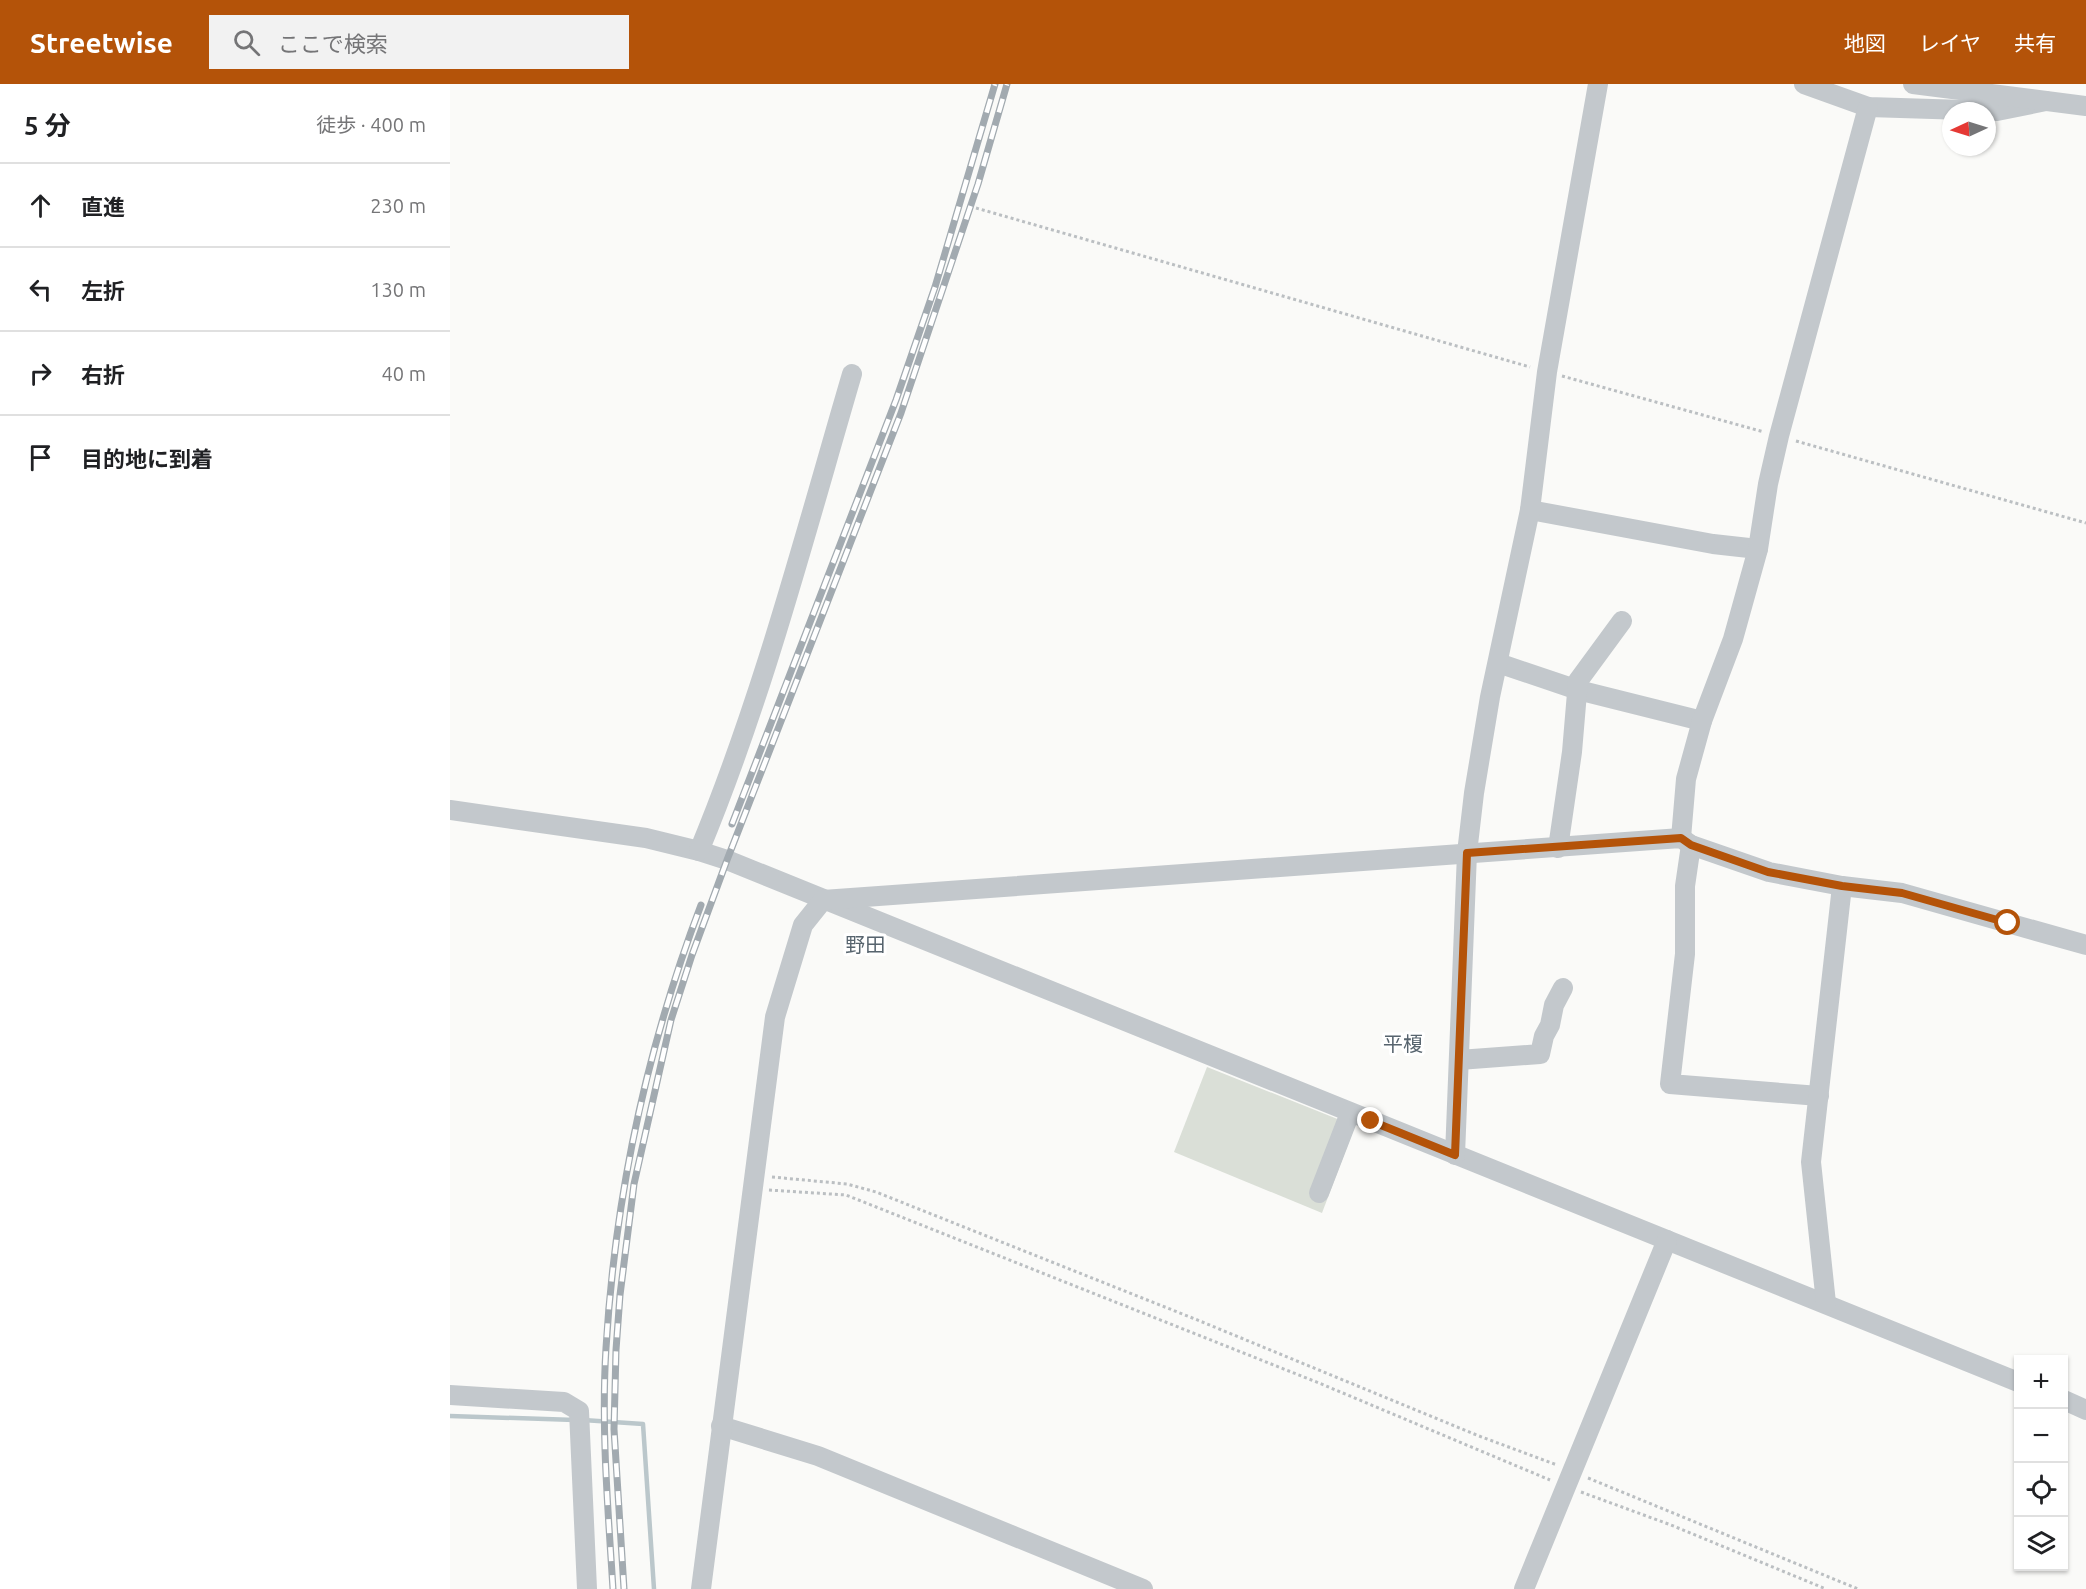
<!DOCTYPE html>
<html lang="ja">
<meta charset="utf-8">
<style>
body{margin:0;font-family:Ubuntu,"Noto Sans JP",sans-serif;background:#f2f2f2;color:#202124}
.controls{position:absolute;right:18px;bottom:18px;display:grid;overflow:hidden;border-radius:0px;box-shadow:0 2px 4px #0004}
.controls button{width:54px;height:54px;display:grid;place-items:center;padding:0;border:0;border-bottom:2px solid #e0e0e0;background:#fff;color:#202124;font:30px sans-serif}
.compass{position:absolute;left:1492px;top:18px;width:54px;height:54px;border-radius:50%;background:#fff;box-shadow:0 2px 4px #0004;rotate:266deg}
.stop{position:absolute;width:18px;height:18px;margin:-14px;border:4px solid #b45309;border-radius:50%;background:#fff}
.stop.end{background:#b45309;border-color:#fff;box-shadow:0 2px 6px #0008}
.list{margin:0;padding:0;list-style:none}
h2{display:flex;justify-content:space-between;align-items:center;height:78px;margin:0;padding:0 24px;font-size:26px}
h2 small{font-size:20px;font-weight:400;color:#757577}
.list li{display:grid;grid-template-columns:39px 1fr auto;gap:18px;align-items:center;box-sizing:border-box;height:84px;padding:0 24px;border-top:2px solid #e0e0e0}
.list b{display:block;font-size:22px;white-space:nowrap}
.list em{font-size:20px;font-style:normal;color:#757577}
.icon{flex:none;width:33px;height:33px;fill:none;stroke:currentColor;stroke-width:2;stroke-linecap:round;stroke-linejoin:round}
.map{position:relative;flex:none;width:1636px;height:1505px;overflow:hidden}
header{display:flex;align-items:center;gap:36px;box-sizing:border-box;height:84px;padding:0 30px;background:#b45309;color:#fff}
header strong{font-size:28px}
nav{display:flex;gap:33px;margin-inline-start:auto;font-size:21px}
.search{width:420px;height:54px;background:#f2f2f2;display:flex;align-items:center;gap:15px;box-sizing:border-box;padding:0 21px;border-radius:0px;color:#757577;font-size:22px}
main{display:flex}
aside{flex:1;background:#fff}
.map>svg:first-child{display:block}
.green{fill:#dadfd7}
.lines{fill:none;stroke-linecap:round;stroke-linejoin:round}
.stream{stroke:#bbc7cb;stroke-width:4.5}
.path{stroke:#bbbfc2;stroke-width:3;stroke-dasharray:3 3;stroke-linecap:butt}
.minor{stroke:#c3c8cc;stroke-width:20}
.rail-casing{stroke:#a2aab0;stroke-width:7}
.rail{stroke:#fff;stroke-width:4.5;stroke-dasharray:14;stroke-linecap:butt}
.route{stroke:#b45309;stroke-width:8}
.labels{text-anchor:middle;stroke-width:6;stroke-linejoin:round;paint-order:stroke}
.neighbourhood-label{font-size:20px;fill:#57646e;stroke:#fff}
</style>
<header>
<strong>Streetwise</strong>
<div class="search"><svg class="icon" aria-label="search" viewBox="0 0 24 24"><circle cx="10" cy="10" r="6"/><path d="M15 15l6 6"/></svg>ここで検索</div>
<nav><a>地図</a><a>レイヤ</a><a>共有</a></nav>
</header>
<main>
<aside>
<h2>5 分<small>徒歩 · 400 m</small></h2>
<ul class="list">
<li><svg class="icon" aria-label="ahead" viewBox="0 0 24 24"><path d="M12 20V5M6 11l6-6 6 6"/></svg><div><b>直進</b></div><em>230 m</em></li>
<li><svg class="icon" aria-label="left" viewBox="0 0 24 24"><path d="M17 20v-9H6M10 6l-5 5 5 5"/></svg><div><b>左折</b></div><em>130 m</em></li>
<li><svg class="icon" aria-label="right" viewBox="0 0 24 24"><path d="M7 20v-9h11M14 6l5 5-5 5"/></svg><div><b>右折</b></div><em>40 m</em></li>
<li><svg class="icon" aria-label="arrive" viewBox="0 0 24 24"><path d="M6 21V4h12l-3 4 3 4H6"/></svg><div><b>目的地に到着</b></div></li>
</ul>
</aside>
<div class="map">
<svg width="1636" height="1505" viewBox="0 0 1636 1505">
<rect width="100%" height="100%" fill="#fafaf8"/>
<polygon class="green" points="757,983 905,1042 872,1129 724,1068"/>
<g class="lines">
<g class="stream">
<polyline points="0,1332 125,1336"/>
<polyline points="133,1336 193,1340 204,1505"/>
</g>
<g class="path">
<polyline points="526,124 1080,283"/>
<polyline points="1112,292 1314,348"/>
<polyline points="1346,357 1636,439"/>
<polyline points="322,1093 397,1100 426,1108 745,1235 1029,1352 1107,1381"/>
<polyline points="319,1106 396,1111 869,1299 1100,1396"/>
<polyline points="1138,1394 1408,1505"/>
<polyline points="1131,1408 1221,1441 1376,1505"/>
</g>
<g class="minor">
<polyline points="1354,0 1418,23 1547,27 1596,17"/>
<polyline points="1463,0 1636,22"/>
<polyline points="1080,426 1263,460 1308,465"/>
<polyline points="1048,579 1128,606 1252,637"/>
<polyline points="0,726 196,754 249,767 277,776 1568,1298"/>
<polyline points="1231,754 1236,695 1252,637 1283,555 1308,465 1318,400 1329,352 1418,23"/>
<polyline points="1241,761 1235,802 1235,870 1220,1000 1369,1012"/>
<polyline points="1108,764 1122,668 1128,597 1172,537"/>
<path d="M249,767c64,-154 106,-317 153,-477"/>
<polyline points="1009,976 1090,970 1094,952 1100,941 1104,921 1113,904"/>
<polyline points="1005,1071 1017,769 1024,709 1040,613 1080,426 1097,288 1148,0"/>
<polyline points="869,1109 900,1029"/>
<polyline points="1376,1219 1361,1078 1392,802"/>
<polyline points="0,1311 114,1318 129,1327 137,1505"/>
<polyline points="1614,1316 1636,1326"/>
<polyline points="271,1342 368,1372 693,1505"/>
<polyline points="251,1505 325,933 353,841 373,816 1231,754 1241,761 1319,788 1392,802 1452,809 1636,861"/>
<polyline points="1074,1505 1217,1156"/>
</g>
<g class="rail-casing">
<g id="rail">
<polyline points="282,740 446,316 485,203 545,0"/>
<path d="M163,1505c-5,-80 -12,-161 -7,-241 9,-151 41,-301 95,-443"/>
<polyline points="174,1505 164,1345 166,1266 170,1211 184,1100 221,936 242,871 277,776 451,329 528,100 557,0"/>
</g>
</g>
<use href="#rail" class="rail"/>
</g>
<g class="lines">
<polyline class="route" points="921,1037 1005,1071 1017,769 1231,754 1241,761 1318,788 1392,802 1452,809 1558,839"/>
</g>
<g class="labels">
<g class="neighbourhood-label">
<text x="415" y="868">野田</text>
<text x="953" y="967">平榎</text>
</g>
</g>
</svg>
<div class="controls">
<button>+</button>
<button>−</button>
<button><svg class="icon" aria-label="locate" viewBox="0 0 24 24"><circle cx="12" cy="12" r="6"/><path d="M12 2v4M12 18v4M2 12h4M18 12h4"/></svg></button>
<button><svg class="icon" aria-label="layers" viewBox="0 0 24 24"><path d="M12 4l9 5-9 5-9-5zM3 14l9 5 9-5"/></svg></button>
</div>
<svg class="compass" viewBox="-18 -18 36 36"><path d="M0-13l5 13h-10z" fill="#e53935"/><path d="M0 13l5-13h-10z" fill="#757577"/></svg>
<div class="stop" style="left:1558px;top:839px"></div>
<div class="stop end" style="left:921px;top:1037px"></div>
</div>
</main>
